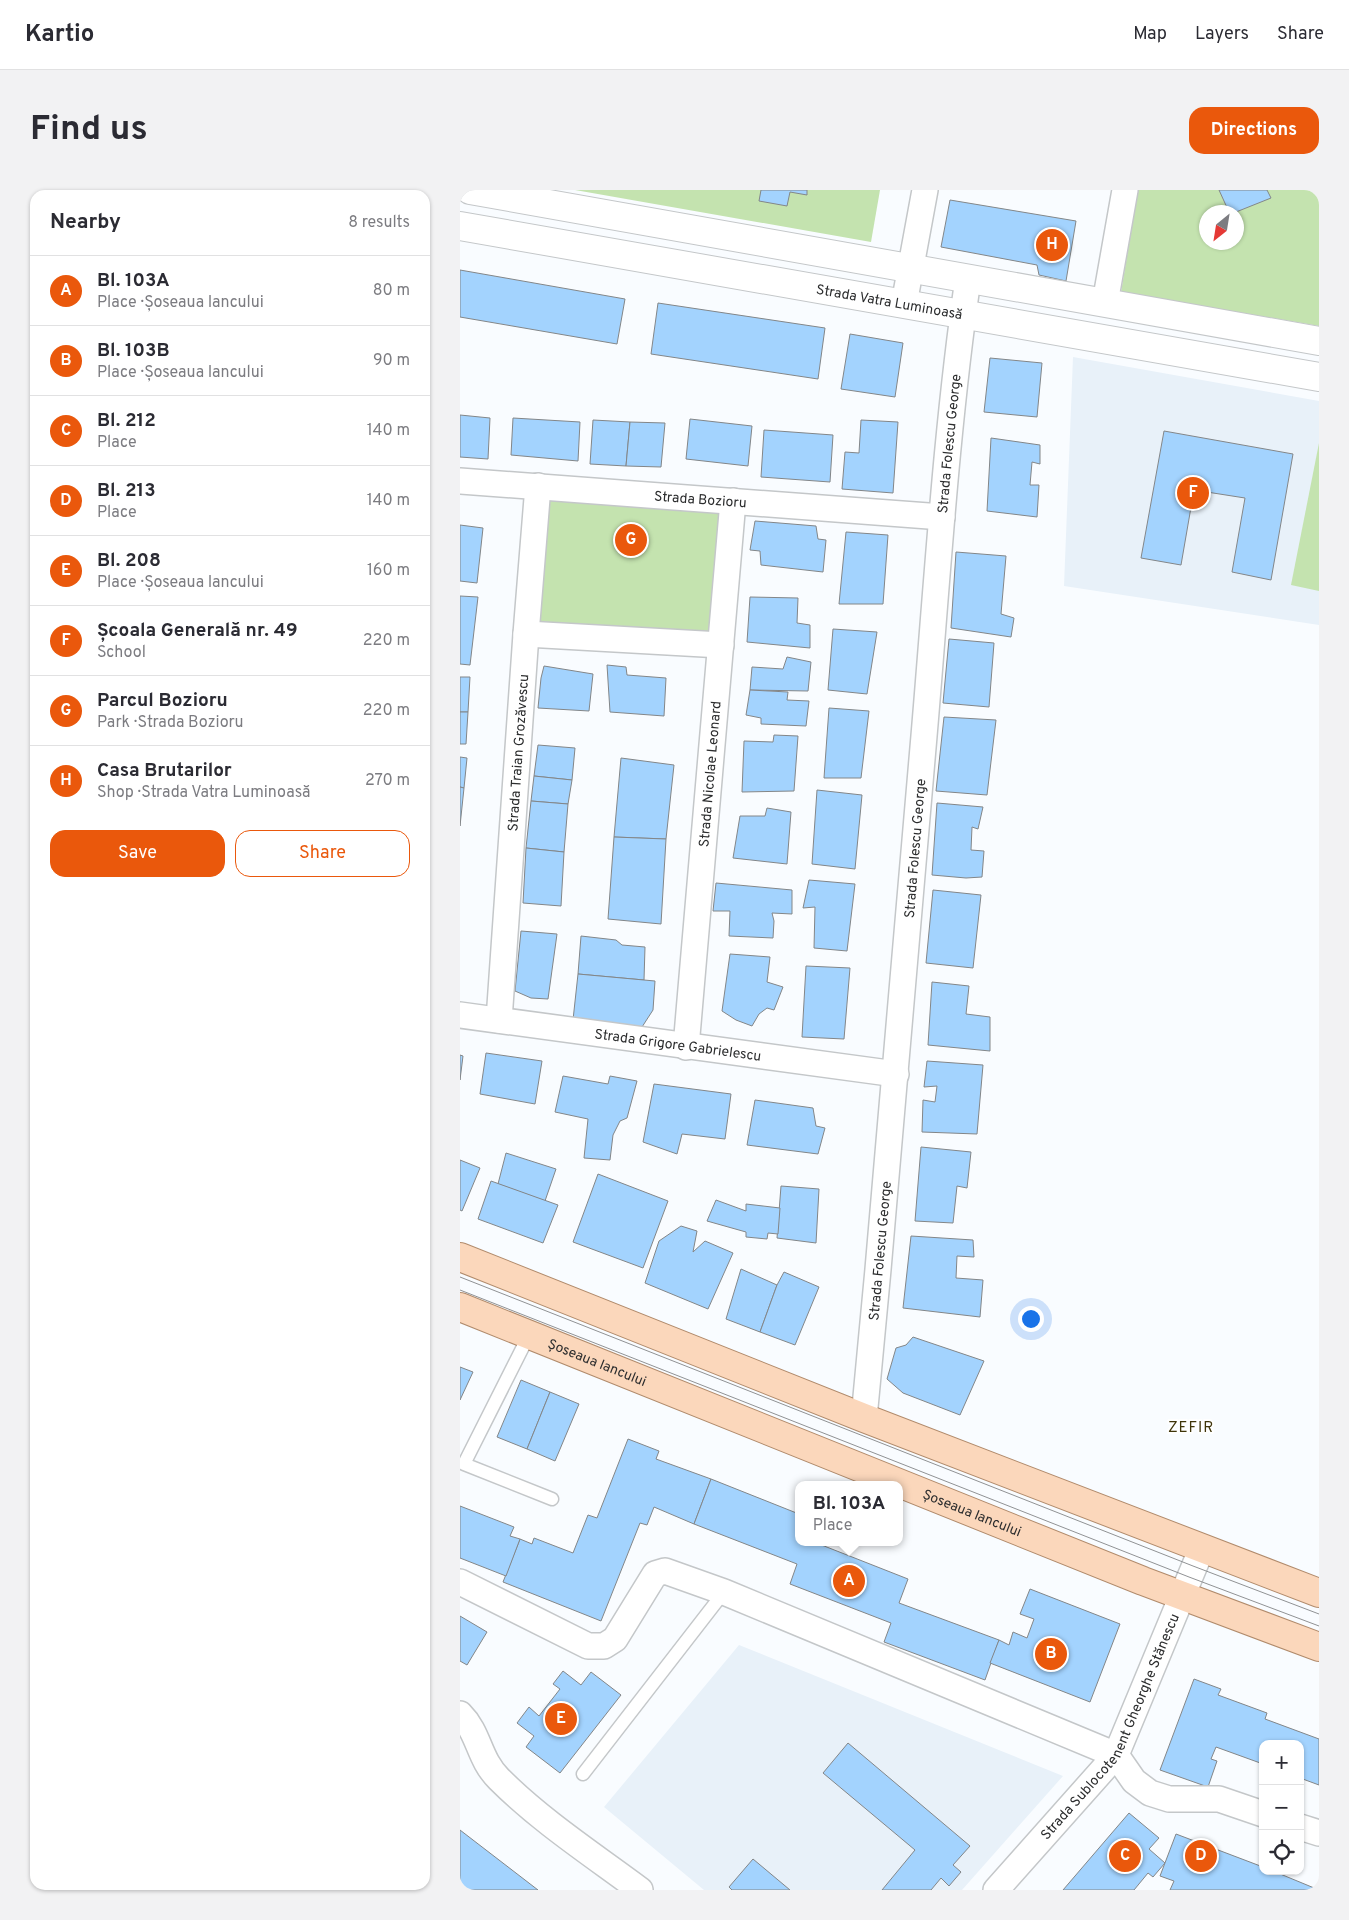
<!DOCTYPE html>
<meta charset="utf-8">
<style>
body{margin:0;font-family:Overpass,sans-serif;background:#f2f2f3;color:#2b2b33}
.controls{position:absolute;right:15px;bottom:15px;display:grid;overflow:hidden;border-radius:10px;box-shadow:0 1px 4px #0004}
.controls button{width:45px;height:45px;display:grid;place-items:center;padding:0;border:0;border-bottom:1px solid #e1e1e2;background:#fff;color:#2b2b33;font:25px sans-serif}
.compass{position:absolute;left:739px;top:15px;width:45px;height:45px;border-radius:50%;background:#fff;box-shadow:0 1px 4px #0004;rotate:210deg}
.you{position:absolute;left:570px;top:1128px;width:18px;height:18px;margin:-12px;border:4px solid #fff;border-radius:50%;background:#1a73e8;box-shadow:0 0 0 8px #1a73e833}
.badge{display:grid;place-items:center;width:32px;height:32px;border-radius:50%;background:#ea580c;color:#fff;font-size:16px;font-weight:700}
.pin{position:absolute;translate:-50% -50%;border:2px solid #fff;box-shadow:0 1px 5px #0006}
.popup{position:absolute;left:335px;top:1291px;width:108px;height:65px;box-sizing:border-box;display:grid;place-content:center;border-radius:10px;background:#fff;filter:drop-shadow(0 1px 4px #0005);font-size:16px;white-space:nowrap;color:#7c7c81}
.popup b{font-size:19px;color:#2b2b33}
.popup::after{content:'';position:absolute;left:50%;top:100%;margin-left:-10px;border:10px solid transparent;border-top-color:#fff}
.list{margin:0;padding:0;list-style:none}
h2{display:flex;justify-content:space-between;align-items:center;height:65px;margin:0;padding:0 20px;font-size:21px}
h2 small{font-size:16px;font-weight:400;color:#7c7c81}
.list li{display:grid;grid-template-columns:32px 1fr auto;gap:15px;align-items:center;box-sizing:border-box;height:70px;padding:0 20px;border-top:1px solid #e1e1e2}
.list b{display:block;font-size:19px;white-space:nowrap}
.list p{margin:0;font-size:16px;white-space:nowrap;color:#7c7c81}
.list em{font-size:16px;font-style:normal;color:#7c7c81}
.actions{display:flex;gap:10px;padding:15px 20px}
.actions a{flex:1;padding:11px 0;border:1px solid #ea580c;border-radius:15px;text-align:center;font-size:18px;color:#ea580c}
.actions .main{background:#ea580c;color:#fff}
.icon{flex:none;width:28px;height:28px;fill:none;stroke:currentColor;stroke-width:2;stroke-linecap:round;stroke-linejoin:round}
.map{position:relative;flex:none;width:859px;height:1700px;overflow:hidden;border-radius:15px}
header{display:flex;align-items:center;gap:30px;box-sizing:border-box;height:70px;padding:0 25px;background:#fff;border-bottom:1px solid #e1e1e2}
header strong{font-size:24px}
nav{display:flex;gap:28px;margin-inline-start:auto;font-size:18px}
.intro{display:flex;align-items:center;justify-content:space-between;box-sizing:border-box;height:120px;padding:0 30px}
h1{margin:0;font-size:35px}
.button{padding:12px 22px;border-radius:15px;background:#ea580c;color:#fff;font-size:18px;font-weight:700}
main{display:flex;gap:30px;padding:0 30px}
aside{flex:1;background:#fff;border-radius:15px;box-shadow:0 1px 4px #0004}
.map>svg:first-child{display:block}
.built{fill:#e8f1f9}
.green{fill:#c4e3af;fill-rule:evenodd}
.building{fill:#a3d3fe;stroke:#838688}
.lines{fill:none;stroke-linecap:round;stroke-linejoin:round}
.service-casing{stroke:#c4c7c9;stroke-width:15}
.minor-casing{stroke:#c4c7c9;stroke-width:28}
.tertiary-casing{stroke:#c4c7c9;stroke-width:30}
.primary-casing{stroke:#b18b6c;stroke-width:30}
.service{stroke:#fff;stroke-width:12}
.minor{stroke:#fff;stroke-width:25}
.tertiary{stroke:#fff;stroke-width:28}
.primary{stroke:#fbd7bb;stroke-width:28}
.tram{stroke:#909294;stroke-width:1}
.labels{text-anchor:middle;stroke-width:4;stroke-linejoin:round;paint-order:stroke}
.street-label{font-size:14px;fill:#2c2d2e;stroke:#fff}
.neighbourhood-label{font-size:15px;letter-spacing:1px;fill:#3f3409;stroke:#fff}
</style>
<header>
<strong>Kartio</strong>
<nav><a>Map</a><a>Layers</a><a>Share</a></nav>
</header>
<div class="intro"><h1>Find us</h1><a class="button">Directions</a></div>
<main>
<aside>
<h2>Nearby<small>8 results</small></h2>
<ul class="list">
<li><span class="badge">A</span><div><b>Bl. 103A</b><p>Place · Șoseaua Iancului</p></div><em>80 m</em></li>
<li><span class="badge">B</span><div><b>Bl. 103B</b><p>Place · Șoseaua Iancului</p></div><em>90 m</em></li>
<li><span class="badge">C</span><div><b>Bl. 212</b><p>Place</p></div><em>140 m</em></li>
<li><span class="badge">D</span><div><b>Bl. 213</b><p>Place</p></div><em>140 m</em></li>
<li><span class="badge">E</span><div><b>Bl. 208</b><p>Place · Șoseaua Iancului</p></div><em>160 m</em></li>
<li><span class="badge">F</span><div><b>Școala Generală nr. 49</b><p>School</p></div><em>220 m</em></li>
<li><span class="badge">G</span><div><b>Parcul Bozioru</b><p>Park · Strada Bozioru</p></div><em>220 m</em></li>
<li><span class="badge">H</span><div><b>Casa Brutarilor</b><p>Shop · Strada Vatra Luminoasă</p></div><em>270 m</em></li>
</ul>
<div class="actions"><a class="main">Save</a><a>Share</a></div>
</aside>
<div class="map">
<svg width="859" height="1700" viewBox="0 0 859 1700">
<rect width="100%" height="100%" fill="#f9fcff"/>
<g class="built">
<polygon points="613,167 859,211 859,435 604,396"/>
<polygon points="279,1455 603,1586 502,1700 244,1700 144,1617"/>
</g>
<g class="green">
<polygon points="115,0 420,0 411,52"/>
<path d="M678,0h181v136l-198,-34zM746,22h30v30h-30z"/>
<polygon points="859,253 859,401 831,395"/>
<polygon points="85,304 263,318 253,447 74,437"/>
</g>
<g class="building">
<polygon points="301,0 347,0 347,5 330,2 327,16 299,11"/>
<polygon points="759,0 807,0 811,8 776,22 769,22"/>
<polygon points="490,10 616,31 606,91 579,85 577,75 481,57"/>
<polygon points="0,80 165,109 157,154 0,127"/>
<polygon points="198,113 365,138 358,189 191,164"/>
<polygon points="390,144 443,153 435,207 381,199"/>
<polygon points="530,168 582,173 577,227 524,222"/>
<polygon points="0,225 30,228 28,269 0,267"/>
<polygon points="53,228 120,232 118,271 51,265"/>
<polygon points="230,229 292,236 288,276 226,269"/>
<polygon points="133,230 170,232 166,276 130,274"/>
<polygon points="401,230 438,232 433,303 382,299 385,262 399,263"/>
<polygon points="170,232 205,233 201,277 166,276"/>
<polygon points="304,240 373,245 370,292 301,287"/>
<polygon points="704,241 833,264 811,390 772,382 785,308 734,300 721,375 681,368"/>
<polygon points="531,248 580,255 580,274 572,272 570,295 579,295 577,327 527,321"/>
<polygon points="295,331 356,336 358,349 366,350 363,382 301,375 300,361 290,360"/>
<polygon points="0,335 23,338 17,393 0,391"/>
<polygon points="386,342 428,345 423,414 379,414"/>
<polygon points="496,362 546,366 541,424 554,428 551,447 491,438"/>
<polygon points="0,406 18,407 10,475 0,474"/>
<polygon points="290,407 338,408 337,433 350,435 350,458 287,452"/>
<polygon points="373,439 417,442 407,504 368,500"/>
<polygon points="489,449 534,453 529,517 483,513"/>
<polygon points="327,467 351,472 348,501 290,500 292,477 323,479"/>
<polygon points="147,475 166,477 167,485 206,488 204,526 150,522"/>
<polygon points="84,476 133,484 129,521 78,518 81,488"/>
<polygon points="0,487 10,487 8,522 0,522"/>
<polygon points="290,500 328,502 327,510 349,511 346,536 301,534 301,528 286,525"/>
<polygon points="369,518 409,521 401,588 364,588"/>
<polygon points="0,522 8,522 6,554 0,554"/>
<polygon points="484,527 536,530 527,605 476,601"/>
<polygon points="314,545 338,546 334,601 282,602 284,551 313,552"/>
<polygon points="78,555 115,558 112,590 74,586"/>
<polygon points="0,567 7,568 4,598 0,597"/>
<polygon points="161,568 214,575 206,649 154,647"/>
<polygon points="74,586 112,590 108,614 71,611"/>
<polygon points="0,597 4,598 0,636"/>
<polygon points="357,600 402,605 395,679 352,674"/>
<polygon points="71,611 108,614 104,662 66,658"/>
<polygon points="477,613 523,617 518,639 512,637 511,660 524,661 522,687 506,688 472,685"/>
<polygon points="307,618 331,622 327,674 273,668 280,626 305,626"/>
<polygon points="154,647 206,649 201,734 148,729"/>
<polygon points="66,658 104,662 101,716 63,713"/>
<polygon points="349,690 395,694 387,761 354,758 355,717 343,718"/>
<polygon points="256,693 332,700 332,724 312,723 314,731 313,748 269,746 270,721 253,721"/>
<polygon points="473,700 521,705 513,778 466,773"/>
<polygon points="61,741 97,744 88,809 71,808 55,801"/>
<polygon points="121,746 156,750 162,755 185,757 184,790 118,784"/>
<polygon points="270,764 310,767 307,792 323,797 314,820 307,818 299,824 292,836 276,830 262,821"/>
<polygon points="346,776 390,778 384,849 342,847"/>
<polygon points="118,784 195,791 193,820 182,837 113,830"/>
<polygon points="472,792 509,796 506,824 530,827 530,861 468,855"/>
<polygon points="26,863 82,871 75,914 20,904"/>
<polygon points="0,865 3,866 0,890"/>
<polygon points="467,871 523,875 517,944 462,942 463,910 475,912 477,896 464,897"/>
<polygon points="103,886 148,894 150,886 177,891 167,928 160,931 153,945 150,970 124,968 128,929 95,922"/>
<polygon points="194,894 271,904 265,949 222,944 217,964 183,952"/>
<polygon points="295,910 353,918 356,936 365,938 358,964 287,955"/>
<polygon points="461,957 511,962 507,998 497,996 493,1033 455,1031"/>
<polygon points="46,963 96,979 85,1011 38,994"/>
<polygon points="0,970 20,978 2,1021 0,1020"/>
<polygon points="138,984 208,1011 183,1078 113,1052"/>
<polygon points="31,991 98,1015 83,1053 18,1029"/>
<polygon points="321,996 359,999 356,1053 317,1048"/>
<polygon points="256,1010 286,1021 286,1014 320,1018 318,1044 308,1043 307,1049 286,1047 286,1042 247,1031"/>
<polygon points="221,1036 237,1041 233,1062 245,1051 273,1063 248,1119 185,1093 199,1051"/>
<polygon points="451,1046 513,1050 514,1067 497,1066 496,1088 523,1090 520,1127 443,1118"/>
<polygon points="281,1079 317,1095 300,1142 266,1129"/>
<polygon points="324,1082 359,1097 335,1155 300,1142 317,1095"/>
<polygon points="453,1147 524,1171 500,1225 443,1203 427,1189 436,1158 446,1155"/>
<polygon points="0,1177 13,1182 0,1210"/>
<polygon points="61,1190 90,1202 67,1259 37,1247"/>
<polygon points="90,1202 119,1214 95,1271 67,1259"/>
<polygon points="168,1249 199,1261 196,1269 251,1289 234,1334 194,1317 187,1335 180,1333 141,1431 43,1392 60,1349 72,1354 74,1348 113,1363 128,1325 137,1328"/>
<polygon points="251,1289 339,1324 339,1352 354,1352 448,1389 439,1413 539,1450 525,1490 424,1452 431,1433 330,1394 337,1374 234,1334"/>
<polygon points="0,1316 54,1337 50,1346 60,1349 46,1386 0,1368"/>
<polygon points="570,1399 660,1434 630,1512 530,1473 539,1450 549,1455 553,1442 567,1448 574,1429 560,1424"/>
<polygon points="0,1426 27,1442 7,1475 0,1471"/>
<polygon points="103,1481 121,1495 131,1482 161,1505 100,1583 66,1557 74,1546 57,1533 69,1517 79,1526 100,1499 93,1494"/>
<polygon points="734,1489 761,1499 758,1505 807,1523 805,1529 859,1549 859,1595 840,1588 840,1554 803,1554 803,1574 756,1557 751,1569 757,1571 748,1597 700,1580"/>
<polygon points="388,1553 510,1656 493,1675 501,1682 489,1696 481,1688 471,1700 422,1700 455,1660 363,1583"/>
<polygon points="669,1623 699,1648 689,1659 705,1673 693,1687 688,1683 674,1700 603,1700"/>
<polygon points="0,1640 78,1700 5,1700 0,1696"/>
<polygon points="716,1644 803,1677 803,1681 813,1681 859,1700 710,1700 714,1691 700,1686"/>
<polygon points="293,1669 330,1700 272,1700 269,1697"/>
</g>
<g class="lines">
<g class="service-casing">
<g id="service">
<polyline points="69,1145 4,1274 92,1309"/>
<polyline points="123,1584 264,1402"/>
</g>
</g>
<g class="minor-casing">
<g id="minor">
<polyline points="645,113 665,0"/>
<polyline points="444,114 465,0"/>
<path id="s1" d="M0,291l482,36"/>
<polyline points="66,444 261,455"/>
<path id="s2" d="M0,825l436,59"/>
<path id="s3" d="M39,830l27,-386 12,-148"/>
<path id="s4" d="M226,857l47,-546"/>
<path id="s5" d="M404,1228c22,-227 41,-454 60,-682 13,-152 22,-306 44,-457"/>
<polyline points="0,1392 128,1456 144,1456 155,1449 195,1384 205,1381 264,1402 656,1565 674,1591 690,1603 709,1609 759,1609 803,1624"/>
<path d="M0,1524c20,20 18,44 39,65 42,42 94,76 141,111"/>
<polyline points="840,1637 859,1643"/>
<path id="s6" d="M536,1700l120,-135 86,-207"/>
</g>
</g>
<g class="tertiary-casing">
<g id="tertiary">
<polyline points="10,0 859,151"/>
<path id="s7" d="M0,36l859,151"/>
</g>
</g>
<g class="primary-casing">
<g id="primary">
<polyline points="0,1067 404,1228 859,1403"/>
<path id="s8" d="M0,1117l683,274 176,66"/>
</g>
</g>
<use href="#service" class="service"/>
<use href="#minor" class="minor"/>
<use href="#tertiary" class="tertiary"/>
<use href="#primary" class="primary"/>
<g class="tram">
<polyline points="0,1087 733,1376 859,1424"/>
<polyline points="0,1100 729,1387 859,1436"/>
</g>
</g>
<g class="labels">
<g class="street-label">
<text dy="5" stroke="none"><textPath href="#s7" startOffset="436">Strada Vatra Luminoasă</textPath></text>
<text dy="5" stroke="none"><textPath href="#s5" startOffset="978">Strada Folescu George</textPath></text>
<text dy="5" stroke="none"><textPath href="#s1" startOffset="241">Strada Bozioru</textPath></text>
<text dy="5" stroke="none"><textPath href="#s3" startOffset="268">Strada Traian Grozăvescu</textPath></text>
<text dy="5" stroke="none"><textPath href="#s4" startOffset="274">Strada Nicolae Leonard</textPath></text>
<text dy="5" stroke="none"><textPath href="#s5" startOffset="572">Strada Folescu George</textPath></text>
<text dy="5" stroke="none"><textPath href="#s2" startOffset="220">Strada Grigore Gabrielescu</textPath></text>
<text dy="5" stroke="none"><textPath href="#s5" startOffset="168">Strada Folescu George</textPath></text>
<text dy="5" stroke="none"><textPath href="#s8" startOffset="148">Șoseaua Iancului</textPath></text>
<text dy="5" stroke="none"><textPath href="#s8" startOffset="552">Șoseaua Iancului</textPath></text>
<text dy="5" stroke="none"><textPath href="#s6" startOffset="202">Strada Sublocotenent Gheorghe Stănescu</textPath></text>
</g>
<g class="neighbourhood-label">
<text x="731" y="1242">ZEFIR</text>
</g>
</g>
</svg>
<div class="controls">
<button>+</button>
<button>−</button>
<button><svg class="icon" aria-label="locate" viewBox="0 0 24 24"><circle cx="12" cy="12" r="6"/><path d="M12 2v4M12 18v4M2 12h4M18 12h4"/></svg></button>
</div>
<svg class="compass" viewBox="-18 -18 36 36"><path d="M0-13l5 13h-10z" fill="#e53935"/><path d="M0 13l5-13h-10z" fill="#7c7c81"/></svg>
<div class="you"></div>
<div class="pin badge" style="left:389px;top:1391px">A</div>
<div class="popup"><b>Bl. 103A</b>Place</div>
<div class="pin badge" style="left:591px;top:1464px">B</div>
<div class="pin badge" style="left:665px;top:1666px">C</div>
<div class="pin badge" style="left:741px;top:1666px">D</div>
<div class="pin badge" style="left:101px;top:1529px">E</div>
<div class="pin badge" style="left:733px;top:303px">F</div>
<div class="pin badge" style="left:171px;top:350px">G</div>
<div class="pin badge" style="left:592px;top:55px">H</div>
</div>
</main>
